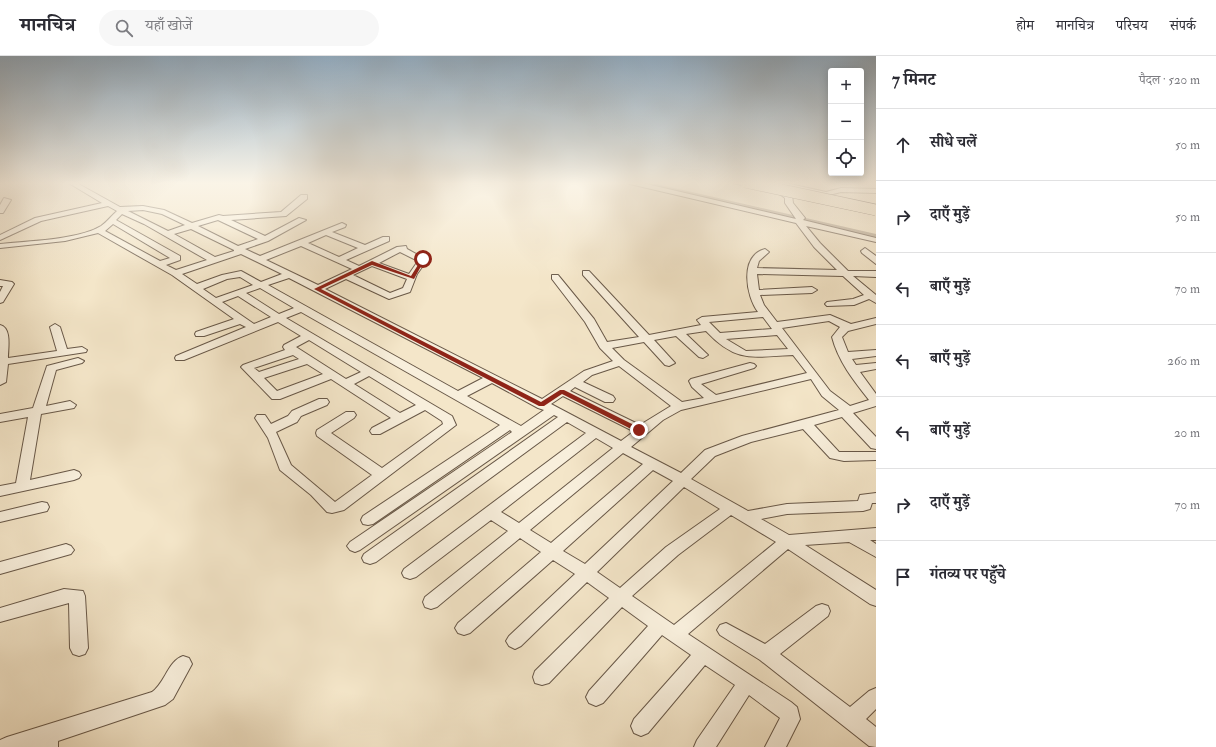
<!DOCTYPE html>
<html lang="hi">
<meta charset="utf-8">
<style>
body{margin:0;font-family:"IM FELL Double Pica","Noto Serif Devanagari",serif;background:#f7f7f7;color:#2b2b33}
.controls{position:absolute;right:12px;top:12px;display:grid;overflow:hidden;border-radius:4px;box-shadow:0 2px 10px #0003}
.controls button{width:36px;height:36px;display:grid;place-items:center;padding:0;border:0;border-bottom:1px solid #e1e1e2;background:#fff;color:#2b2b33;font:20px sans-serif}
.stop{position:absolute;width:12px;height:12px;margin:-9px;border:3px solid #8f2418;border-radius:50%;background:#fff}
.stop.end{background:#8f2418;border-color:#fff;box-shadow:0 1px 4px #0008}
.list{margin:0;padding:0;list-style:none}
h2{display:flex;justify-content:space-between;align-items:center;height:52px;margin:0;padding:0 16px;font-size:17px}
h2 small{font-size:13px;font-weight:400;color:#7c7c81}
.list li{display:grid;grid-template-columns:26px 1fr auto;gap:12px;align-items:center;box-sizing:border-box;height:72px;padding:0 16px;border-top:1px solid #e1e1e2}
.list b{display:block;font-size:15px;white-space:nowrap}
.list em{font-size:13px;font-style:normal;color:#7c7c81}
.icon{flex:none;width:22px;height:22px;fill:none;stroke:currentColor;stroke-width:2;stroke-linecap:round;stroke-linejoin:round}
.map{position:relative;flex:none;width:876px;height:691px;overflow:hidden}
header{display:flex;align-items:center;gap:24px;box-sizing:border-box;height:56px;padding:0 20px;background:#fff;border-bottom:1px solid #e1e1e2}
header strong{font-size:19px}
nav{display:flex;gap:22px;margin-inline-start:auto;font-size:14px}
.search{width:280px;height:36px;background:#f7f7f7;display:flex;align-items:center;gap:10px;box-sizing:border-box;padding:0 14px;border-radius:22px;color:#7c7c81;font-size:15px}
main{display:flex}
aside{flex:1;background:#fff}
.map>svg:first-child{display:block}
.lines{fill:none;stroke-linecap:round;stroke-linejoin:round}
.canal{fill:#b4a58f;fill-rule:evenodd}
.minor-casing{stroke:#685848;stroke-width:2}
.minor{fill:#f8efdc;fill-rule:evenodd}
.highway-bridge-casing{stroke:#39281d;stroke-width:12;stroke-linecap:butt}
.highway-bridge{stroke:#f4e6c9;stroke-width:11}
.route{fill:#8f2418}
</style>
<header>
<strong>मानचित्र</strong>
<div class="search"><svg class="icon" aria-label="search" viewBox="0 0 24 24"><circle cx="10" cy="10" r="6"/><path d="M15 15l6 6"/></svg>यहाँ खोजें</div>
<nav><a>होम</a><a>मानचित्र</a><a>परिचय</a><a>संपर्क</a></nav>
</header>
<main>
<div class="map">
<svg width="876" height="691" viewBox="0 0 876 691">
<rect width="100%" height="100%" fill="#f4e6c9"/>
<filter id="stains"><feTurbulence type="fractalNoise" baseFrequency=".005" numOctaves="4"/><feColorMatrix values="0 0 0 0 .2 0 0 0 0 .09 0 0 0 0 .02 0 0 0 .5 -.17"/></filter>
<radialGradient id="worn" r=".72"><stop offset=".6" stop-color="#630" stop-opacity="0"/><stop offset="1" stop-color="#630" stop-opacity=".3"/></radialGradient>
<g class="lines">
<polygon class="canal" points="639,126 648,126 876,178 876,182"/>
<g class="minor-casing">
<g id="minor">
<path d="M67,126h8l45,25 23,-1 21,4 28,13 27,-8 4,1 58,-4 20,-17h6v4l-21,17 -55,4 34,16 34,-18 7,2 -38,21 -23,8 15,7 82,-33 4,2 -1,2 -13,5 33,13 18,-8h6v4l-43,19 13,6 38,-19 9,-1 1,3 20,11 -10,14 -7,18 -21,7 -43,-20 -21,10 217,110 42,-28 29,-10 -13,-13 -15,-26 -33,-43v-4h6l36,44 13,23 32,-5 -56,-62v-4h6l60,64 52,-10 -4,-5 5,-3 56,-5c-12,-16 -19,-56 7,-63l4,3 -10,9 -2,7 80,2 -23,-23 -18,-24 -166,-39 -3,-2h11l158,37 -11,-16v-5l-12,-9 3,-2 16,8 1,8 12,15 -2,2 73,18v4l-70,-16 14,17 28,28h28v6l-23,-1 23,19v8l-7,-4 -15,6 -27,1 -2,-2 2,-2 26,-3 11,-4 -21,-19 -86,-2 2,16 53,-3 5,3 -5,3 -52,2 4,10 13,17 53,-7 21,9 25,-6v6l-28,7 -6,6 6,15 28,-2v6l-24,3 4,6 20,-2v6l-16,3 16,22v12l-23,7 23,24v12l-5,-1 -29,-31 -28,8 25,27h37v8l-32,1 -14,-3 -27,-29 -52,13 -36,14 -24,23 57,32 39,-7 71,-3 2,-6 16,-2v10h-4l-2,6 -7,2 -76,3 -26,5 28,16 87,-7v12h-6l6,4v13l-27,-15 -44,3 71,45v16l-6,-2 -82,-55 -100,85 103,68 6,5 3,12 -14,28h-21l15,-29 -31,-23 -33,52h-22l3,-7 38,-55 -30,-20 -57,68 -7,3 -7,-3 -3,-7 3,-7 57,-64 -29,-20 -59,68 -7,3 -7,-3 -3,-6 3,-6 59,-65 -26,-19 -73,76 -7,2 -7,-2 -2,-6 2,-6 74,-73 -22,-16 -66,64 -6,3 -6,-3 -3,-5 3,-5 66,-62 -22,-14 -83,73 -6,2 -6,-2 -3,-5 3,-5 83,-71 -21,-14 -83,69 -6,2 -6,-2 -2,-5 2,-5 83,-66 -17,-11 -75,57 -6,2 -6,-2 -2,-4 2,-4 182,-136 -19,-11 -191,140 -6,2 -6,-2 -2,-4 2,-4 194,-137 -4,-2 -194,135 -5,2 -5,-2 -3,-4 3,-4 162,-110 -2,-2 -137,94 -5,1 -5,-1 -2,-4 2,-4 137,-91 -199,-113 -15,6 166,98 4,9 -112,85 -12,3 -5,-1 -16,-17 -31,-25 -12,-32 -13,-20 2,-3h8l6,9 17,-8 4,-5 27,-12h8l2,3 -2,3 -26,11 -4,6 -21,10 15,33 44,37 37,-27 -55,-39 -1,-3 1,-3 29,-18h8l2,3 -2,3 -23,15 51,35 61,-44 -1,-3 -17,-11 -45,24h-8l-2,-3 2,-3 19,-10 -60,-39 -51,20h-8l-31,-32 2,-2 42,-15 -2,-3 1,-2 17,-9 -23,-14 -94,38h-8l-1,-2 1,-2 70,-29 -6,-3 -36,12h-8l-1,-2 1,-2 38,-13 -62,-44 -74,-42 -33,8 -65,7v-4c27,-3 78,-4 101,-18 6,-4 10,-10 16,-15l-9,-5 -67,15 -41,19v-5l35,-17 67,-15zM143,154l19,4 23,11 -17,6 -40,-20zM122,158l22,10 63,36 -31,10 -10,-5 14,-5v-4l-64,-36zM218,164l40,19 -20,7 -40,-20zM113,168l57,34 -10,3 -55,-30zM191,173l43,21v1l-19,6 -41,-23zM326,179l32,13 -19,9 -31,-14zM301,190l51,23 -34,16 -52,-25zM400,196l18,9 -9,13 -30,-11zM241,198l41,20 -21,8 -20,-11 -19,4 -25,9 -15,-10zM372,210l35,13 -4,9 -13,5 -37,-18zM240,221l13,8 -37,13 -13,-9 24,-10zM289,222l194,100 -25,13 -190,-106zM260,232l34,20 -15,6 -33,-21zM238,240l33,21 -17,7 -32,-22zM763,261l9,12 -52,4 -11,-11zM829,265l11,6 -8,10c6,24 22,44 37,63l-19,6 -20,-15 -48,-63zM706,275c30,32 46,26 87,24l14,18 -91,22 -15,-11 53,-16 2,-2 -2,-2 -4,-1 -59,16 -2,2 3,6 12,11 -22,4 -58,-42 -12,-12 32,-6 21,23 4,1 6,-3 -21,-23 22,-4 23,21 4,1 5,-3 -22,-21zM777,279l11,14 -42,2 -20,-12zM309,284l52,32 -15,7 -50,-32zM293,299l6,4 -40,13 -5,-4zM307,308l16,10 -46,17 -13,-13zM619,310l52,40 -31,19 -70,-34 5,-4 30,15h8l2,-3 -2,-3 -30,-14 9,-7zM369,320l47,29 -16,8 -46,-29zM811,323l11,17 17,14 -97,26 -37,14 -24,23 -50,-26 32,-27 18,-10zM492,327l46,25 6,2 -23,16 -54,-30zM563,340l70,35v1l-12,9 -70,-37zM596,382l17,10 -94,75 -18,-11zM623,397l20,11 -92,79 -21,-13zM653,414l20,11 -88,83 -22,-13zM684,431l36,22 -54,38 -46,41 -23,-16zM731,459l45,27 -102,83 -42,-29 46,-41z"/>
<polygon points="732,126 744,126 759,130 756,132 733,127"/>
<polygon points="769,126 781,126 826,136 841,132 876,133 876,137 841,136 825,140 770,127"/>
<polygon points="4,142 11,144 3,157 0,157 0,149"/>
<polygon points="865,192 876,200 876,208 862,197 861,195"/>
<polygon points="0,224 12,226 14,228 3,246 0,247 0,236 3,230 0,230"/>
<path d="M55,268l5,3 7,22 15,-2 5,3 -1,2 -78,12 -2,18 -6,3v-60c12,3 8,23 8,33l49,-7 -7,-24z"/>
<polygon points="78,302 84,305 82,307 56,314 46,350 70,345 76,349 74,352 41,358 30,424 74,414 79,416 81,419 79,422 74,424 0,440 0,430 16,427 28,361 0,366 0,358 33,352 47,310"/>
<polygon points="42,446 47,447 49,451 47,455 0,466 0,456"/>
<polygon points="66,488 71,490 74,494 71,498 0,518 0,506"/>
<polygon points="64,533 83,535 85,540 88,592 85,598 79,600 73,598 70,592 69,547 0,566 0,552"/>
<polygon points="822,548 828,550 830,555 828,560 780,598 850,651 869,635 876,632 876,653 866,663 876,671 876,691 869,690 760,604 720,579 717,574 720,569 726,567 765,588 816,550"/>
<path d="M183,600l6,2 3,6 -19,35 -8,6 -107,36v6h-58v-7l7,-3 145,-45c13,-9 16,-31 31,-36z"/>
</g>
</g>
<use href="#minor" class="minor"/>
<g class="highway-bridge-casing">
<polyline id="highway-bridge" points="745,126 876,154"/>
</g>
<use href="#highway-bridge" class="highway-bridge"/>
</g>
<linearGradient id="sky" x2="0" y2="1"><stop stop-color="#93aec4"/><stop offset="0.57" stop-color="#faf4e7"/><stop offset="1" stop-color="#faf4e7" stop-opacity="0"/></linearGradient>
<rect width="876" height="223" fill="url(#sky)"/>
<polygon class="route" points="423,201 425,203 414,223 372,209 321,233 541,346 560,334 564,334 642,373 642,376 637,376 562,338 544,350 539,350 314,233 372,205 411,220"/>
<rect width="100%" height="100%" filter="url(#stains)"/>
<rect width="100%" height="100%" fill="url(#worn)"/>
</svg>
<div class="controls">
<button>+</button>
<button>−</button>
<button><svg class="icon" aria-label="locate" viewBox="0 0 24 24"><circle cx="12" cy="12" r="6"/><path d="M12 2v4M12 18v4M2 12h4M18 12h4"/></svg></button>
</div>
<div class="stop" style="left:423px;top:203px"></div>
<div class="stop end" style="left:639px;top:374px"></div>
</div>
<aside>
<h2>7 मिनट<small>पैदल · 520 m</small></h2>
<ul class="list">
<li><svg class="icon" aria-label="ahead" viewBox="0 0 24 24"><path d="M12 20V5M6 11l6-6 6 6"/></svg><div><b>सीधे चलें</b></div><em>50 m</em></li>
<li><svg class="icon" aria-label="right" viewBox="0 0 24 24"><path d="M7 20v-9h11M14 6l5 5-5 5"/></svg><div><b>दाएँ मुड़ें</b></div><em>50 m</em></li>
<li><svg class="icon" aria-label="left" viewBox="0 0 24 24"><path d="M17 20v-9H6M10 6l-5 5 5 5"/></svg><div><b>बाएँ मुड़ें</b></div><em>70 m</em></li>
<li><svg class="icon" aria-label="left" viewBox="0 0 24 24"><path d="M17 20v-9H6M10 6l-5 5 5 5"/></svg><div><b>बाएँ मुड़ें</b></div><em>260 m</em></li>
<li><svg class="icon" aria-label="left" viewBox="0 0 24 24"><path d="M17 20v-9H6M10 6l-5 5 5 5"/></svg><div><b>बाएँ मुड़ें</b></div><em>20 m</em></li>
<li><svg class="icon" aria-label="right" viewBox="0 0 24 24"><path d="M7 20v-9h11M14 6l5 5-5 5"/></svg><div><b>दाएँ मुड़ें</b></div><em>70 m</em></li>
<li><svg class="icon" aria-label="arrive" viewBox="0 0 24 24"><path d="M6 21V4h12l-3 4 3 4H6"/></svg><div><b>गंतव्य पर पहुँचे</b></div></li>
</ul>
</aside>
</main>
